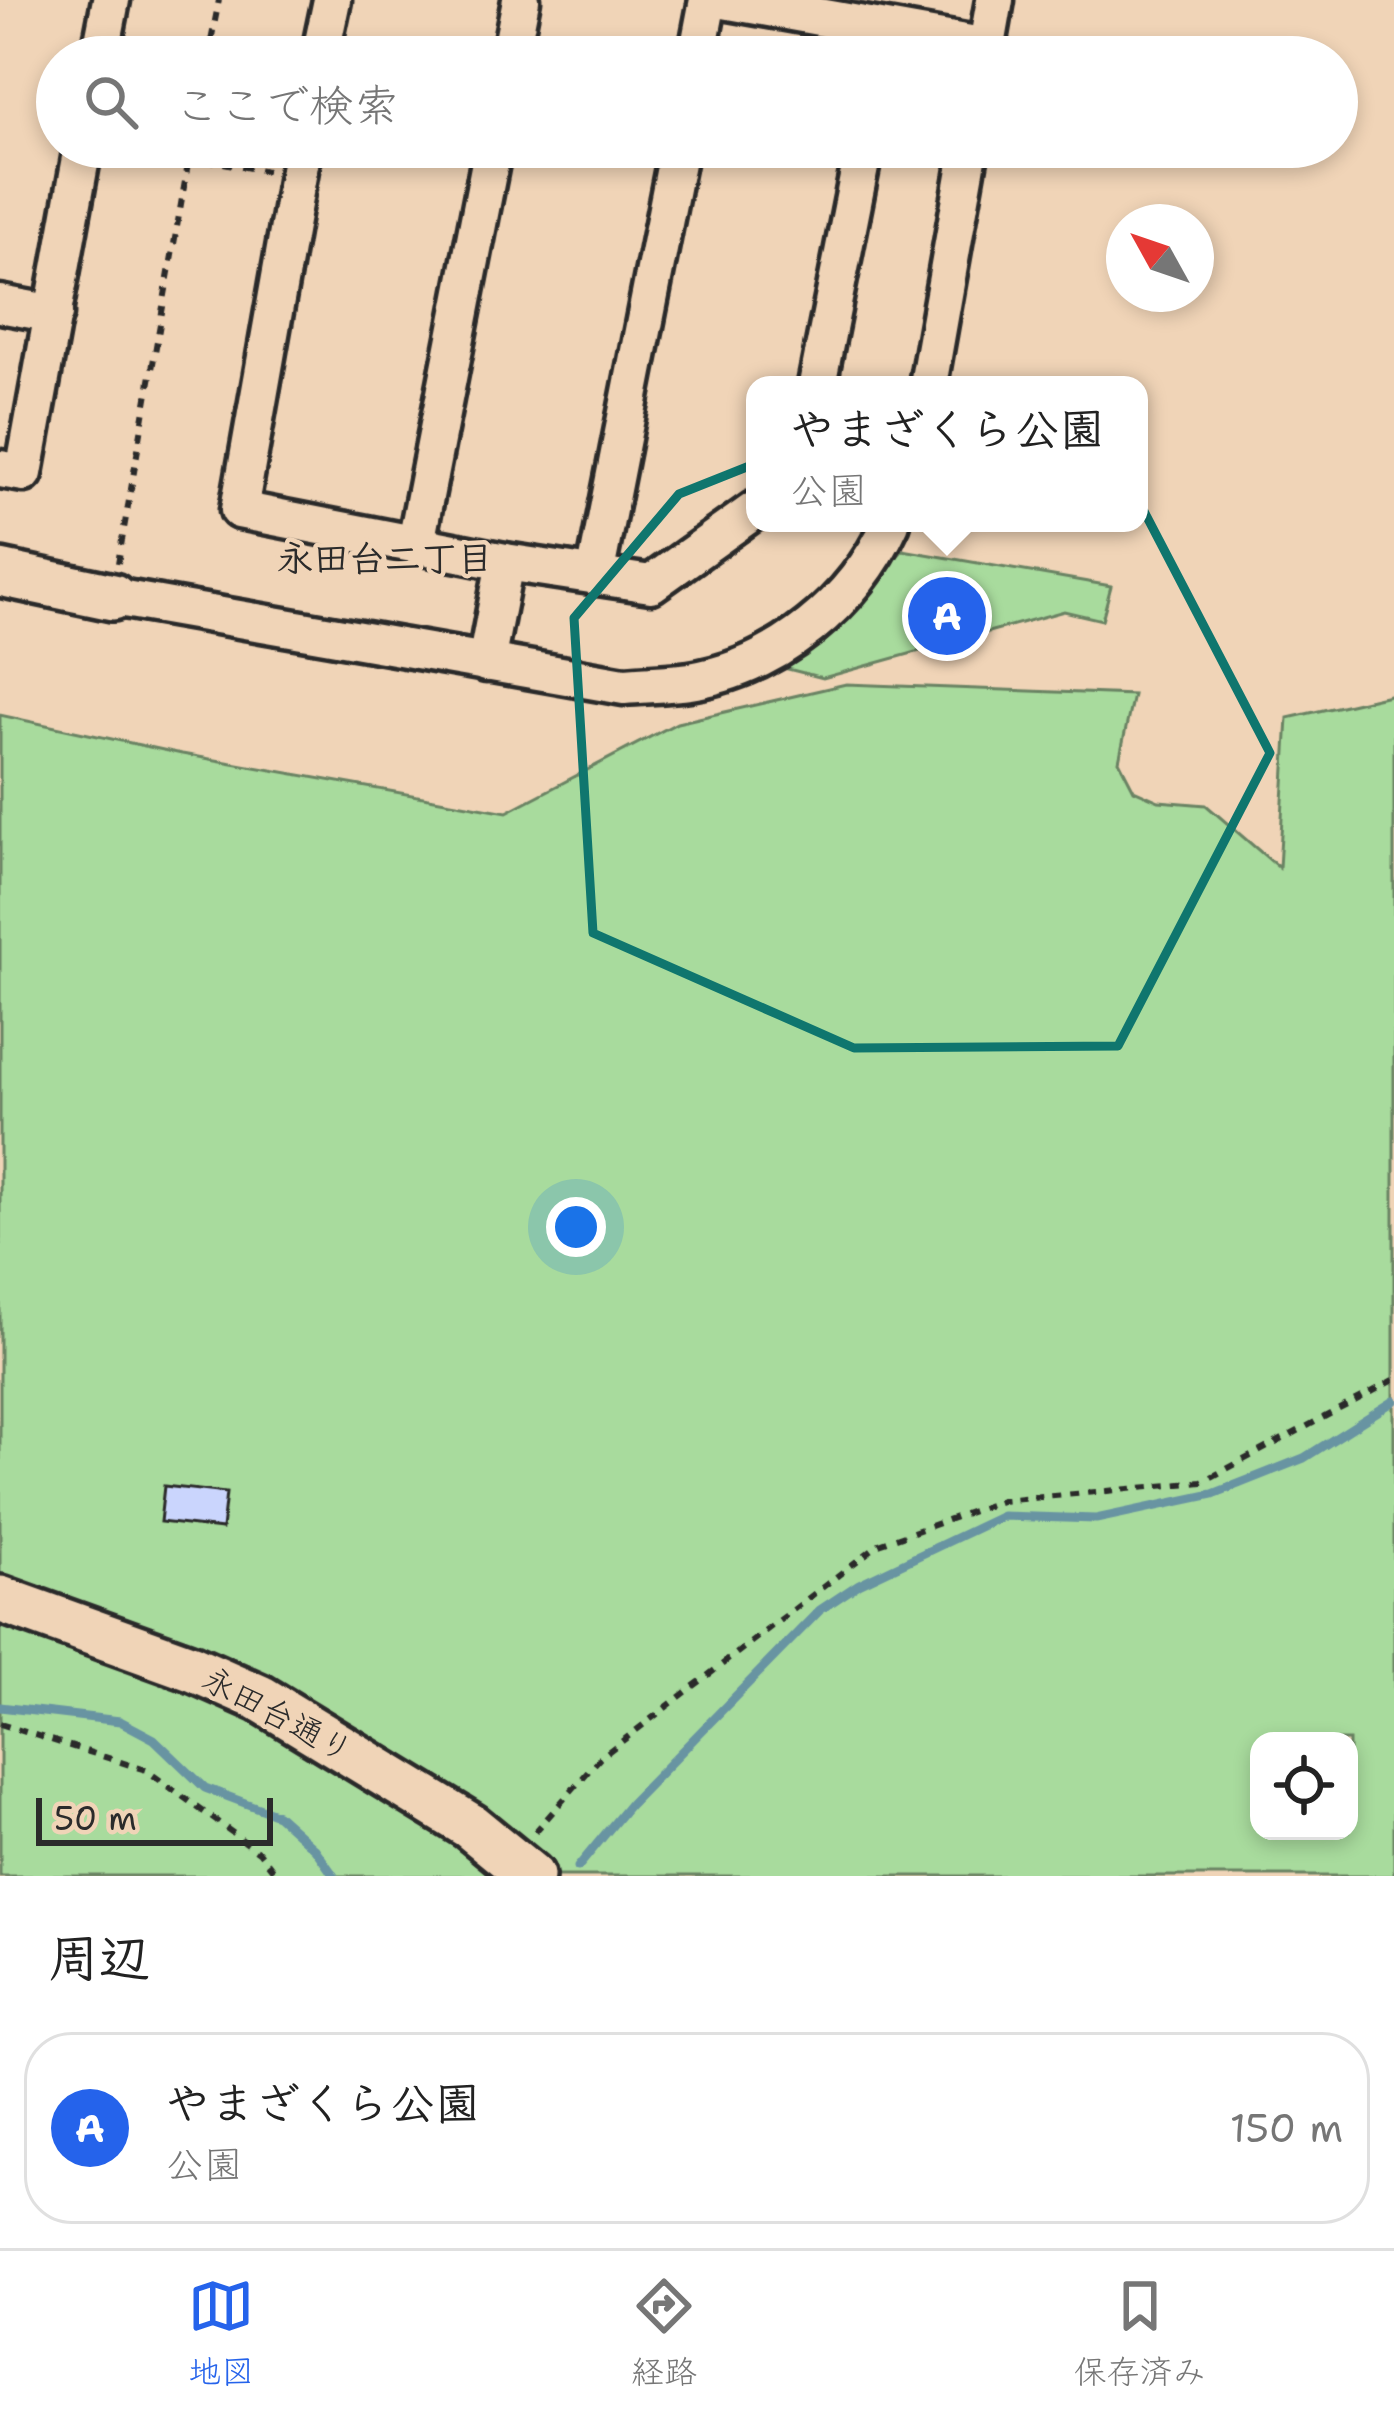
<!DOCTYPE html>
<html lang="ja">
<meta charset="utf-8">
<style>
body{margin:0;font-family:"Shantell Sans","Klee One",sans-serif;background:#f6f6f6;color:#222}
.controls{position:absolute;right:36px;bottom:36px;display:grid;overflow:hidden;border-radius:24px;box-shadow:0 6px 18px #0003}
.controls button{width:108px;height:108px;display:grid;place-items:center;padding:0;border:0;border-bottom:3px solid #e0e0e0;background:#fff;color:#222;font:60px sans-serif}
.compass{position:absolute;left:1106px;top:204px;width:108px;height:108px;border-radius:50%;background:#fff;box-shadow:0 6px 18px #0003;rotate:310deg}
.scale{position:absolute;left:36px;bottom:30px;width:237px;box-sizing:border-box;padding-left:12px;border:6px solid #2b2b2b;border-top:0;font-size:33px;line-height:42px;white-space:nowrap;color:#2b2b2b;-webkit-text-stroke:9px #f0d4b7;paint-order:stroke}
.you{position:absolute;left:576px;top:1227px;width:42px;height:42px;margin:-30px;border:9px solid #fff;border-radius:50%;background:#1a73e8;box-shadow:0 0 0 18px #1a73e833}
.badge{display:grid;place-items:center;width:78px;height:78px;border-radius:50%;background:#2563eb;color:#fff;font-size:39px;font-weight:700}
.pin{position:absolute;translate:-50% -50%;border:6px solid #fff;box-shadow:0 3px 12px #0006}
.popup{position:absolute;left:746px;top:376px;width:402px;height:156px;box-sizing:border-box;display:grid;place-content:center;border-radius:24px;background:#fff;filter:drop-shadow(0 3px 9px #0005);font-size:39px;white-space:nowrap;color:#767676}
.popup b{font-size:45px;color:#222}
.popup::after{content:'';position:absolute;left:50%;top:100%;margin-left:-24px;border:24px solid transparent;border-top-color:#fff}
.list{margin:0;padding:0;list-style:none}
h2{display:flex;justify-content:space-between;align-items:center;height:156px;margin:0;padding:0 48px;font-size:51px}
h2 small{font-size:39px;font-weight:400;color:#767676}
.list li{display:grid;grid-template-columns:78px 1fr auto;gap:36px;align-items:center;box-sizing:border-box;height:192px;margin:0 24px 24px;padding:0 24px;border:3px solid #e0e0e0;border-radius:48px}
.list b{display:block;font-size:45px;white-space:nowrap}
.list p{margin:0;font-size:39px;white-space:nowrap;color:#767676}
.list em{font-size:39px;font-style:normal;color:#767676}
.icon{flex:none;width:66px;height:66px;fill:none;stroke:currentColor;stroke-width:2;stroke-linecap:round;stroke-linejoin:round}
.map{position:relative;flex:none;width:1394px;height:1876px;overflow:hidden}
.search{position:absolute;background:#fff;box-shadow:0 6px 18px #0003;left:36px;right:36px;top:36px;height:132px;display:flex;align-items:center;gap:30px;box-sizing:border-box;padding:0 42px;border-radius:66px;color:#767676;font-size:45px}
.sheet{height:372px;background:#fff}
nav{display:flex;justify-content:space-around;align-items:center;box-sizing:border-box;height:168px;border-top:3px solid #e0e0e0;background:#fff;font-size:33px;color:#767676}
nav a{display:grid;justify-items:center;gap:6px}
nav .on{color:#2563eb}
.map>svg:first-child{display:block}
.green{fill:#a8db9d;stroke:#6a8364;stroke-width:3;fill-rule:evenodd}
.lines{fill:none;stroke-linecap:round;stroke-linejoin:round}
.stream{stroke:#6894a2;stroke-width:9}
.building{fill:#cad5fd;stroke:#2b2b2b;stroke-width:3}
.minor-casing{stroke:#2b2b2b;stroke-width:45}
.tertiary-casing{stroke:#2b2b2b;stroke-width:54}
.path{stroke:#2b2b2b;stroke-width:6;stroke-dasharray:9 9;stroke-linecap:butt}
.minor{stroke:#f0d4b7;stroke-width:36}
.tertiary{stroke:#f0d4b7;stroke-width:45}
.marked{fill:none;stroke:#0f766e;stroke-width:9;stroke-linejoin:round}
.labels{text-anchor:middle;stroke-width:9;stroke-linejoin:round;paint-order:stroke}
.street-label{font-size:33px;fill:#2b2b2b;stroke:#f0d4b7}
.neighbourhood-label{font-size:36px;font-weight:bold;fill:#2b2b2b;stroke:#f0d4b7}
</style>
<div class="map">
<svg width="1394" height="1876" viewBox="0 0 1394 1876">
<rect width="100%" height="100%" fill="#f0d4b7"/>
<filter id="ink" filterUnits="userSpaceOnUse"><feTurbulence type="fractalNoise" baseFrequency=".00833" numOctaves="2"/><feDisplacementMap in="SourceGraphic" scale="24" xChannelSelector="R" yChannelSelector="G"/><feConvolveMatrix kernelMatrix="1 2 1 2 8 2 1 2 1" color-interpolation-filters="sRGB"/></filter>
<g filter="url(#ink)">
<g class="green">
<polygon points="903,550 1111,586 1102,620 1064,611 823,678 784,668 825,637"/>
<path d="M846,684l287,11 -14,66 15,29 25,11 47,4 73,63 9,-150 106,-24v1182h-1394v-1161l182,39 325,58 170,-89zM1259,1741h90v90h-90z"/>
</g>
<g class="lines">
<g class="stream">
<polyline points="0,1707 120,1721 154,1739 205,1788 277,1815 315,1849 334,1876"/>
<polyline points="578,1867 630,1804 820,1610 859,1584 1002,1516 1096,1519 1213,1494 1304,1458 1394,1401"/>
</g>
</g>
<polygon class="building" points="164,1486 226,1493 222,1529 160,1522"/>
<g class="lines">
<g class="minor-casing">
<g id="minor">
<polyline points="724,0 987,47"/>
<polyline points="100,57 111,0"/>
<polyline points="320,57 332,0"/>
<polyline points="510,57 521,0"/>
<polyline points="697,57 708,0"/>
<polyline points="985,57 995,0"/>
<polyline points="303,147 239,510 505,562 651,584 755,510"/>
<polyline points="0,304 54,314"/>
<polyline points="817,385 864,147"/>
<polyline points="928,385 970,147"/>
<polyline points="0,469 24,473 83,147"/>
<polyline points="416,543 493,147"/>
<polyline points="595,576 679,147"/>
<path d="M113,597l511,89c22,-2 45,-2 66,-5 88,-14 165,-79 201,-158"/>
<polyline points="486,663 505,562"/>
</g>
</g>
<g class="tertiary-casing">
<g id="tertiary">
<polyline points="0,573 113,597"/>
<polyline points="0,1599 192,1668 260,1698 470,1826 531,1876"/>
</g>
</g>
<g class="path">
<polyline points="208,57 219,0"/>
<polyline points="135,147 267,171"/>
<polyline points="118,563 191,147"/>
<polyline points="0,1724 146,1770 259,1852 278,1876"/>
<polyline points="535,1832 600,1758 879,1544 1001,1501 1202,1482 1394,1380"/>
</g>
<use href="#minor" class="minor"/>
<use href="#tertiary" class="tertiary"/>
</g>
</g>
<path class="marked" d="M895,408l240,86 135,259 -152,293 -264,2 -261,-115 -19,-315 105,-124z"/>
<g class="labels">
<g class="street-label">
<text transform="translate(278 1714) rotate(28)" y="12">永田台通り</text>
</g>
<g class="neighbourhood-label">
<text x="385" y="571">永田台二丁目</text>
</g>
</g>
</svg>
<div class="controls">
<button><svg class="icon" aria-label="locate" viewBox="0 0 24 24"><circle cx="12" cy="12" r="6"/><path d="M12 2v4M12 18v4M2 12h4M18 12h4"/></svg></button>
</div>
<svg class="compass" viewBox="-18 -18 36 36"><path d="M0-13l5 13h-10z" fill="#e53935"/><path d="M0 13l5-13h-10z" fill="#767676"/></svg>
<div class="scale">50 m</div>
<div class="you"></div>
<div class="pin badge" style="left:947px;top:616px">A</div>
<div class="popup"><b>やまざくら公園</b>公園</div>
<div class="search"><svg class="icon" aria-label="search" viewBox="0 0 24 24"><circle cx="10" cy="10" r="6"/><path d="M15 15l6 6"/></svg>ここで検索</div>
</div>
<section class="sheet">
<h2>周辺<small></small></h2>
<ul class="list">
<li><span class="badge">A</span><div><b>やまざくら公園</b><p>公園</p></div><em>150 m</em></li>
</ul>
</section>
<nav>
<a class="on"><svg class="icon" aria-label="map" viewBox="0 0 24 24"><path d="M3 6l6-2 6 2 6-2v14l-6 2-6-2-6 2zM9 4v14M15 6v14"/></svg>地図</a>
<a><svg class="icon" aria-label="directions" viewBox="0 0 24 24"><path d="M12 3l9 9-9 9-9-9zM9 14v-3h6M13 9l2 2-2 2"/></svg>経路</a>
<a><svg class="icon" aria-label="saved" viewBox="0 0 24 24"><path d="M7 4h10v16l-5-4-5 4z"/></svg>保存済み</a>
</nav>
